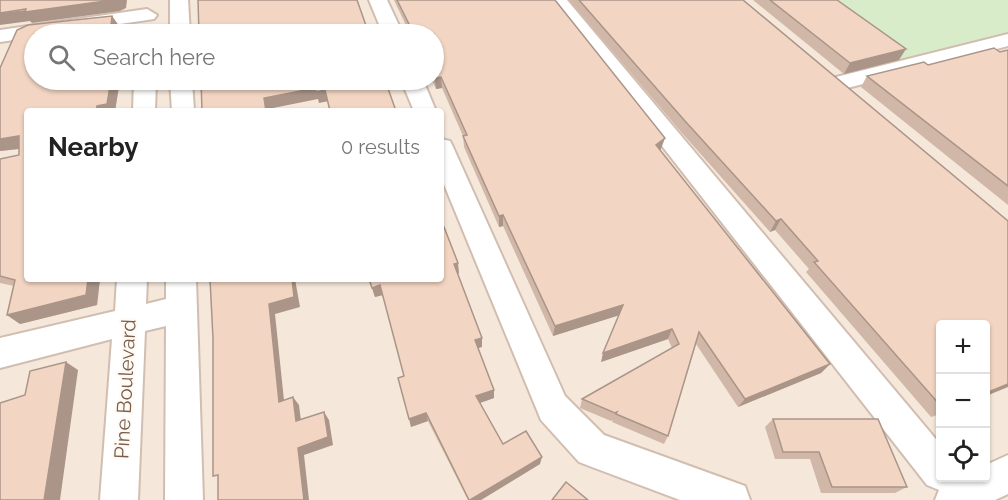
<!DOCTYPE html>
<meta charset="utf-8">
<style>
body{margin:0;font-family:Raleway,sans-serif;background:#f2f2f2;color:#222}
.controls{position:absolute;right:18px;bottom:18px;display:grid;overflow:hidden;border-radius:6px;box-shadow:0 2px 4px #0004}
.controls button{width:54px;height:54px;display:grid;place-items:center;padding:0;border:0;border-bottom:2px solid #e0e0e0;background:#fff;color:#222;font:30px sans-serif}
.list{margin:0;padding:0;list-style:none}
h2{display:flex;justify-content:space-between;align-items:center;height:78px;margin:0;padding:0 24px;font-size:26px}
h2 small{font-size:20px;font-weight:400;color:#767676}
.icon{flex:none;width:33px;height:33px;fill:none;stroke:currentColor;stroke-width:2;stroke-linecap:round;stroke-linejoin:round}
.map{position:relative;flex:none;width:1008px;height:500px;overflow:hidden}
.search{position:absolute;background:#fff;box-shadow:0 2px 4px #0004;left:24px;top:24px;width:420px;height:66px;display:flex;align-items:center;gap:15px;box-sizing:border-box;padding:0 21px;border-radius:33px;color:#767676;font-size:22px}
.panel{position:absolute;background:#fff;box-shadow:0 2px 4px #0004;left:24px;top:108px;width:420px;height:174px;border-radius:6px}
.map>svg:first-child{display:block}
.residential{fill:#f5e8da;fill-rule:evenodd}
.green{fill:#d8ecc9}
.lines{fill:none;stroke-linecap:round;stroke-linejoin:round}
.street-casing{stroke:#d1beb0;stroke-width:4}
.street{fill:#fff;fill-rule:evenodd}
.wall{fill:#d1b7a8}
.shaded-wall{fill:#aa9588}
.building{fill:#f3d5c3;stroke:#aa9588;stroke-width:1.5}
.labels{text-anchor:middle;stroke-width:4.5;stroke-linejoin:round;paint-order:stroke}
.street-label{font-size:20px;fill:#7a5c4d;stroke:#fffaf3}
</style>
<div class="map">
<svg width="1008" height="500" viewBox="0 0 1008 500">
<rect width="100%" height="100%" fill="#fdf6ec"/>
<path class="residential" d="M0,0h811l197,41v459h-1008zM34,34h400v46h-400zM27,111h414v168h-414zM940,324h46v154h-46z"/>
<polygon class="green" points="811,0 1008,0 1008,41 904,68"/>
<g class="lines">
<g class="street-casing">
<g id="street">
<polygon points="170,0 188,0 190,34 170,34"/>
<polygon points="369,0 387,0 403,34 383,34"/>
<polygon points="548,0 567,0 940,444 940,478 986,478 986,465 1008,455 1008,494 995,500 935,500 939,490 927,485"/>
<polygon points="147,9 157,15 154,19 52,34 34,34 34,37 0,42 0,30"/>
<polygon points="1008,34 1008,46 840,90 832,88 829,83 832,78"/>
<polygon points="134,80 156,80 155,111 133,111"/>
<polygon points="170,80 192,80 194,111 172,111"/>
<polygon points="401,80 423,80 436,111 414,111"/>
<polygon points="441,139 450,141 453,147 565,396 604,435 745,486 750,500 680,500 592,467 579,462 541,420 441,177"/>
<polygon points="117,279 147,279 146,304 166,299 166,279 196,279 203,500 165,500 166,326 145,331 138,500 100,500 112,339 0,368 0,338 115,311"/>
</g>
</g>
<use href="#street" class="street"/>
</g>
<g class="wall">
<polygon points="394,0 555,0 661,149 660,150 830,364 821,373 738,407 696,344 668,436 664,444 612,422 613,420 611,421 580,408 582,399 672,348 668,339 601,362 619,315 553,336 503,226 499,227 464,147 463,136 442,88 436,89 432,80 434,80 434,34 410,34"/>
<polygon points="569,0 743,0 940,324 940,414 931,417 806,272 809,269 775,230 770,232 681,132"/>
<polygon points="753,0 837,0 899,60 844,74"/>
<polygon points="112,16 119,26 118,34 34,34 34,80 120,80 115,111 27,111 27,279 100,279 97,305 20,324 7,315 14,286 0,283 0,159 19,155 19,149 0,151 0,68 17,30 28,25"/>
<polygon points="1008,50 1008,205 861,87 867,76"/>
<polygon points="441,227 459,273 458,274 482,347 478,348 494,390 494,398 480,403 503,444 540,464 481,500 468,500 428,421 411,427 404,376 383,295 375,297 372,288"/>
<polygon points="773,419 907,487 895,493 821,493 810,459 775,459 765,427"/>
</g>
<g class="shaded-wall">
<polygon points="113,0 127,0 126,8 120,11 32,23 30,21 0,25 0,13"/>
<polygon points="112,16 119,26 118,34 110,34"/>
<polygon points="906,49 899,60 844,74 850,63"/>
<polygon points="441,77 442,88 436,89 435,78"/>
<polygon points="111,80 120,80 115,111 96,111 97,106"/>
<polygon points="315,88 325,90 329,101 319,103 318,99 268,109 269,111 266,111 264,98"/>
<polygon points="19,136 27,148 0,151 0,139"/>
<polygon points="665,138 661,149 653,156 656,145"/>
<polygon points="503,215 503,226 499,227 499,216"/>
<polygon points="781,219 775,230 770,232 776,221"/>
<polygon points="458,263 459,273 455,274 454,264"/>
<polygon points="88,279 100,279 97,305 20,324 7,315"/>
<polygon points="292,279 295,279 300,307 275,314 285,410 279,402 269,304"/>
<polygon points="380,285 383,295 375,297 372,288"/>
<polygon points="623,305 620,315 553,336 555,326"/>
<polygon points="672,329 668,339 601,362 603,353"/>
<polygon points="482,338 482,347 475,349 475,340"/>
<polygon points="66,362 78,370 60,500 44,500"/>
<polygon points="830,364 821,373 738,407 745,399"/>
<polygon points="1008,384 1008,387 986,396 986,393"/>
<polygon points="494,390 494,398 477,404 476,396"/>
<polygon points="293,397 299,405 302,429 296,421"/>
<polygon points="324,412 329,420 333,445 304,455 309,500 304,500 298,448"/>
<polygon points="426,413 428,421 411,427 409,419"/>
<polygon points="542,457 540,464 481,500 470,500"/>
</g>
<g class="building">
<polygon points="0,0 113,0 25,12 26,9 0,13"/>
<polygon points="198,0 357,0 369,34 199,34"/>
<polygon points="397,0 555,0 665,138 656,145 830,364 745,399 699,332 668,436 616,414 617,412 615,413 582,399 679,344 672,329 603,353 623,305 555,326 503,215 499,216 463,136 467,135 441,77 435,78 434,75 434,34 414,34"/>
<polygon points="579,0 743,0 1008,221 1008,384 986,393 986,324 940,324 940,405 814,262 818,261 781,219 776,221 685,121"/>
<polygon points="770,0 837,0 906,49 850,63"/>
<polygon points="112,16 110,34 34,34 34,80 111,80 107,104 97,106 96,111 27,111 27,279 88,279 86,295 7,315 15,280 0,276 0,159 19,155 19,136 0,139 0,68 17,30 28,25"/>
<polygon points="994,48 1000,52 1008,50 1008,186 867,76 924,62 928,65"/>
<polygon points="201,80 385,80 396,111 330,111 325,90 316,92 315,88 264,98 266,111 202,111"/>
<polygon points="441,227 444,227 458,263 454,264 482,338 475,340 494,390 476,396 503,444 526,431 542,457 470,500 469,500 426,413 409,419 398,378 404,376 380,285 372,288 369,279 441,279"/>
<polygon points="210,279 292,279 294,297 269,304 279,402 293,397 296,421 324,412 328,437 298,448 304,500 218,500 218,475 213,476 213,338"/>
<polygon points="66,362 44,500 0,500 0,403 25,395 30,371"/>
<polygon points="773,419 878,419 907,487 832,487 819,452 783,452"/>
<polygon points="566,482 588,500 552,500"/>
</g>
<g class="labels">
<g class="street-label">
<text transform="translate(125 389) rotate(-87)" y="7">Pine Boulevard</text>
</g>
</g>
</svg>
<div class="controls">
<button>+</button>
<button>−</button>
<button><svg class="icon" aria-label="locate" viewBox="0 0 24 24"><circle cx="12" cy="12" r="6"/><path d="M12 2v4M12 18v4M2 12h4M18 12h4"/></svg></button>
</div>
<div class="search"><svg class="icon" aria-label="search" viewBox="0 0 24 24"><circle cx="10" cy="10" r="6"/><path d="M15 15l6 6"/></svg>Search here</div>
<section class="panel">
<h2>Nearby<small>0 results</small></h2>
<ul class="list">
</ul>
</section>
</div>
